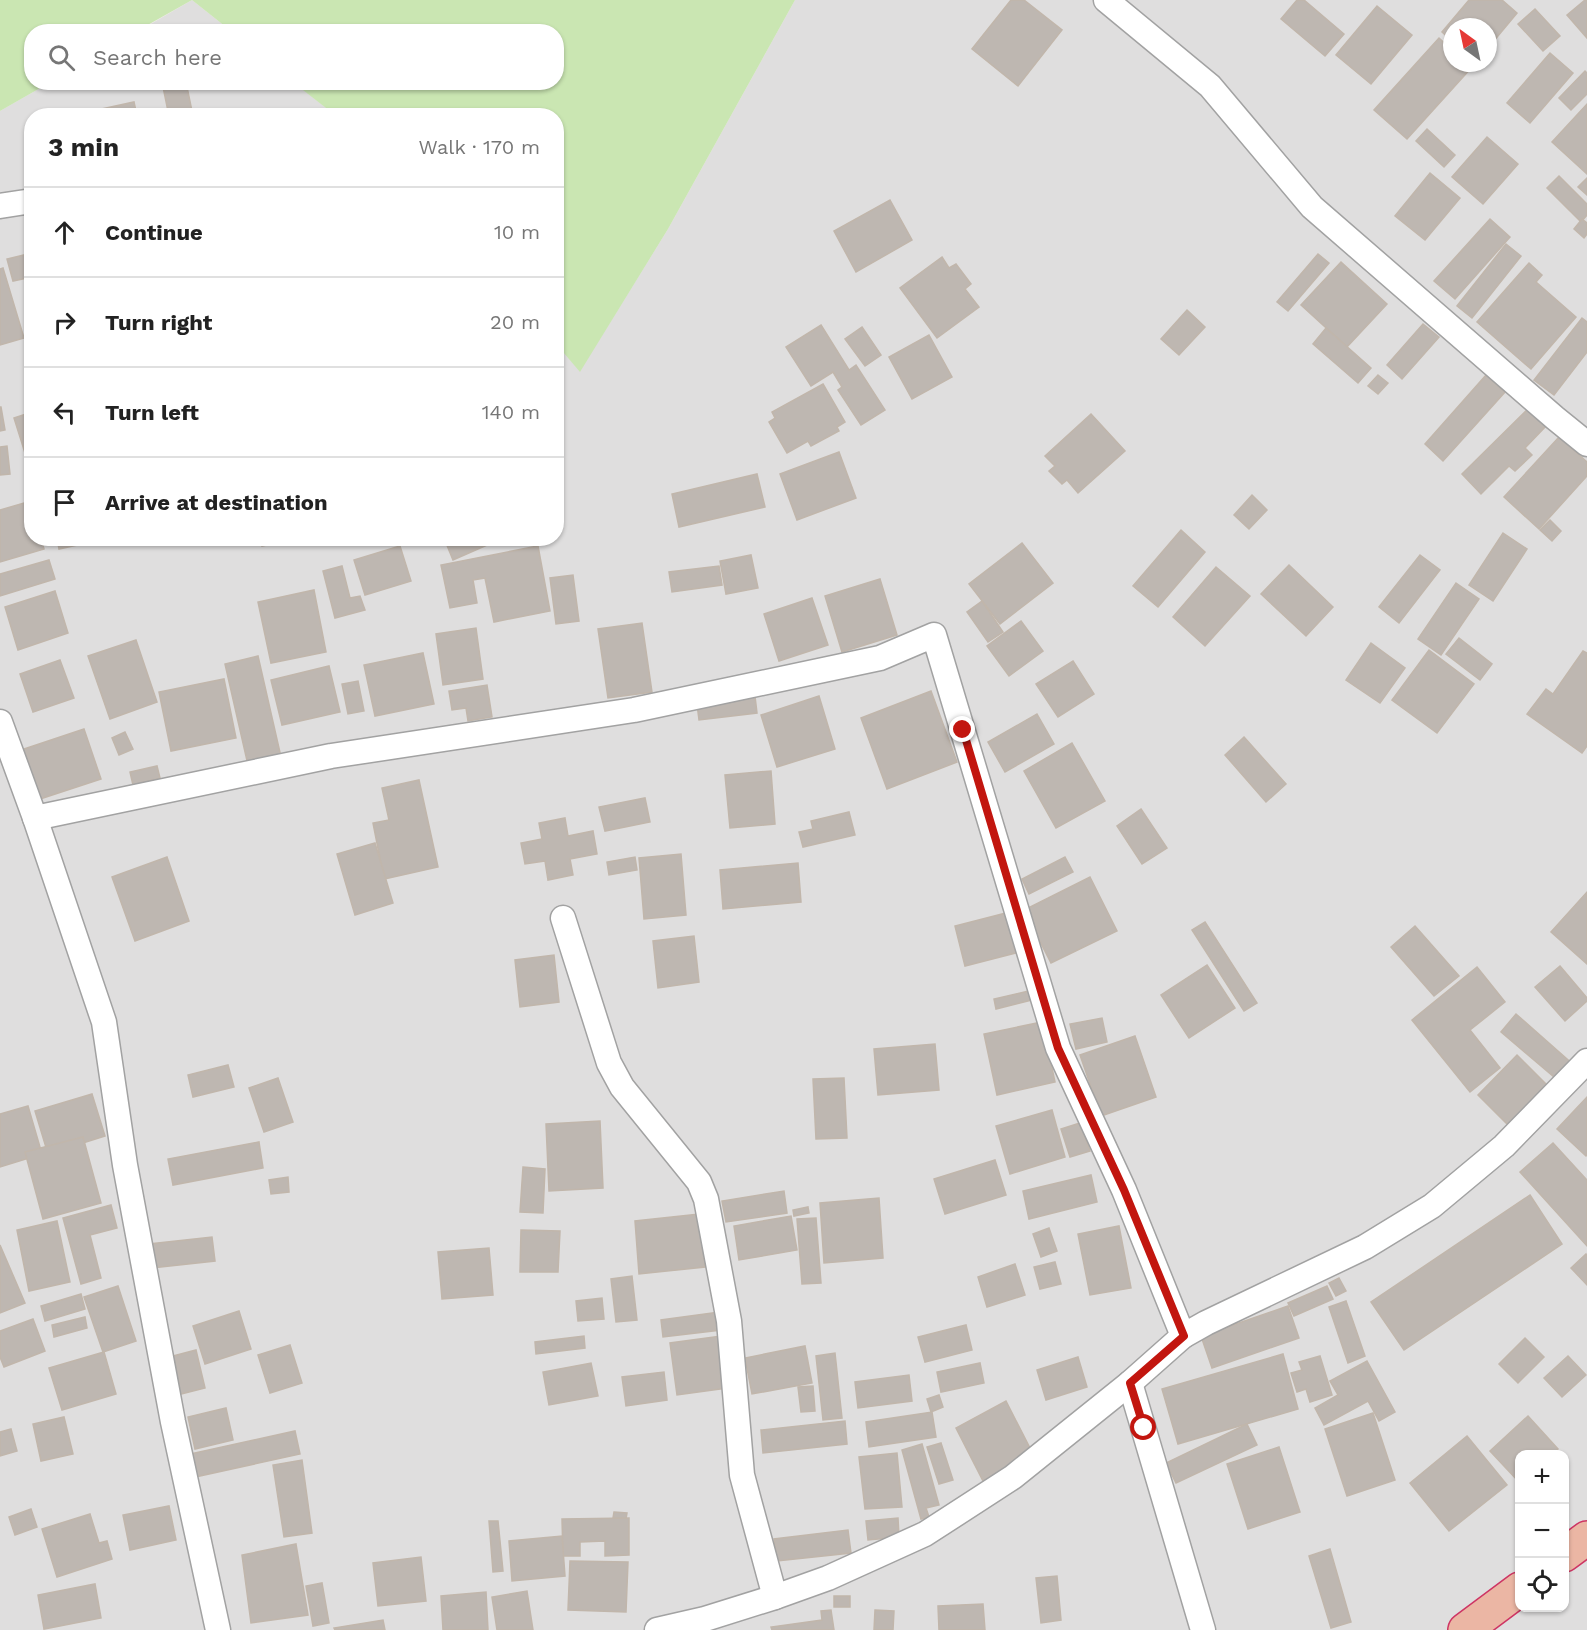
<!DOCTYPE html>
<meta charset="utf-8">
<style>
body{margin:0;font-family:"Work Sans",sans-serif;background:#f2f2f2;color:#222}
.controls{position:absolute;right:18px;bottom:18px;display:grid;overflow:hidden;border-radius:12px;box-shadow:0 2px 4px #0004}
.controls button{width:54px;height:54px;display:grid;place-items:center;padding:0;border:0;border-bottom:2px solid #e0e0e0;background:#fff;color:#222;font:30px sans-serif}
.compass{position:absolute;left:1443px;top:18px;width:54px;height:54px;border-radius:50%;background:#fff;box-shadow:0 2px 4px #0004;rotate:327deg}
.stop{position:absolute;width:18px;height:18px;margin:-14px;border:4px solid #c2160f;border-radius:50%;background:#fff}
.stop.end{background:#c2160f;border-color:#fff;box-shadow:0 2px 6px #0008}
.list{margin:0;padding:0;list-style:none}
h2{display:flex;justify-content:space-between;align-items:center;height:78px;margin:0;padding:0 24px;font-size:26px}
h2 small{font-size:20px;font-weight:400;color:#767676}
.list li{display:grid;grid-template-columns:39px 1fr auto;gap:18px;align-items:center;box-sizing:border-box;height:90px;padding:0 24px;border-top:2px solid #e0e0e0}
.list b{display:block;font-size:22px;white-space:nowrap}
.list em{font-size:20px;font-style:normal;color:#767676}
.icon{flex:none;width:33px;height:33px;fill:none;stroke:currentColor;stroke-width:2;stroke-linecap:round;stroke-linejoin:round}
.map{position:relative;flex:none;width:1587px;height:1630px;overflow:hidden}
.search{position:absolute;background:#fff;box-shadow:0 2px 4px #0004;left:24px;top:24px;width:540px;height:66px;display:flex;align-items:center;gap:15px;box-sizing:border-box;padding:0 21px;border-radius:24px;color:#767676;font-size:22px}
.panel{position:absolute;background:#fff;box-shadow:0 2px 4px #0004;left:24px;top:108px;width:540px;height:438px;border-radius:24px}
.map>svg:first-child{display:block}
.residential{fill:#dfdede;fill-rule:evenodd}
.grass{fill:#cae6b2}
.building{fill:#beb7b1;stroke:#c1b6ab;stroke-width:1.5}
.lines{fill:none;stroke-linecap:round;stroke-linejoin:round}
.minor-casing{stroke:#a2a2a2;stroke-width:27}
.trunk-casing{stroke:#ce3564;stroke-width:36}
.minor{stroke:#fff;stroke-width:24}
.trunk{stroke:#ebb6a4;stroke-width:33}
.route{stroke:#c2160f;stroke-width:8}
</style>
<div class="map">
<svg width="1587" height="1630" viewBox="0 0 1587 1630">
<rect width="100%" height="100%" fill="#f0eee8"/>
<g class="residential">
<polygon points="192,0 231,31 137,32"/>
<path d="M795,0h792v1630h-1587v-1519l49,-28 245,-1 41,33 -303,1v422h524l1,-193 23,26 88,-142zM1452,27h36v36h-36zM1520,1454h44v154h-44z"/>
</g>
<polygon class="grass" points="0,0 795,0 668,229 580,372 557,345 556,116 335,115 294,83 556,82 556,32 231,31 192,0 137,31 32,32 32,82 49,83 0,111"/>
<g class="building">
<polygon points="1011,0 1024,0 1062,30 1018,86 972,49"/>
<polygon points="1297,0 1304,0 1344,34 1325,56 1281,19"/>
<polygon points="1469,0 1502,0 1517,13 1488,48 1488,27 1452,27 1452,41 1442,32"/>
<polygon points="1585,0 1587,0 1587,38 1567,15"/>
<polygon points="1377,6 1412,35 1371,84 1336,55"/>
<polygon points="1535,9 1560,36 1543,51 1518,24"/>
<polygon points="1439,38 1452,50 1452,63 1467,63 1472,67 1407,139 1374,110"/>
<polygon points="1550,53 1573,73 1530,123 1507,103"/>
<polygon points="1585,71 1587,73 1587,94 1571,110 1559,98"/>
<polygon points="162,82 186,82 193,116 169,116"/>
<polygon points="134,102 137,116 78,116 78,114"/>
<polygon points="1587,104 1587,174 1552,142"/>
<polygon points="1427,129 1455,155 1444,167 1416,141"/>
<polygon points="1487,137 1518,164 1483,204 1452,177"/>
<polygon points="1430,173 1460,198 1425,240 1395,216"/>
<polygon points="1559,176 1587,204 1587,215 1581,222 1547,188"/>
<polygon points="1587,178 1587,195 1578,187"/>
<polygon points="890,200 912,240 856,272 834,231"/>
<polygon points="1490,219 1510,237 1455,299 1434,281"/>
<polygon points="1582,219 1587,223 1587,234 1584,238 1574,229"/>
<polygon points="1506,244 1521,256 1472,318 1457,306"/>
<polygon points="32,253 32,277 13,281 7,259"/>
<polygon points="1318,254 1329,263 1288,311 1277,302"/>
<polygon points="942,257 949,268 956,264 971,284 965,289 979,307 937,338 900,288"/>
<polygon points="1341,262 1387,304 1347,347 1301,305"/>
<polygon points="1529,263 1542,275 1536,282 1576,317 1531,369 1477,322"/>
<polygon points="3,268 24,338 0,345 0,269"/>
<polygon points="1187,310 1205,327 1179,355 1161,339"/>
<polygon points="1582,318 1587,322 1587,352 1554,395 1534,380"/>
<polygon points="1423,324 1439,337 1402,379 1387,365"/>
<polygon points="821,325 849,370 856,365 885,410 861,425 838,390 842,387 833,372 811,386 786,347"/>
<polygon points="862,327 881,355 865,366 845,339"/>
<polygon points="1326,328 1371,368 1358,383 1313,344"/>
<polygon points="929,335 952,377 912,399 889,357"/>
<polygon points="1378,375 1388,383 1378,394 1368,386"/>
<polygon points="1486,375 1505,392 1443,461 1425,444"/>
<polygon points="823,384 845,422 837,427 839,431 811,446 808,441 787,453 769,422 775,418 772,412"/>
<polygon points="1531,406 1548,424 1525,448 1532,455 1515,471 1509,466 1481,494 1462,474"/>
<polygon points="0,407 1,407 5,430 0,431"/>
<polygon points="32,412 32,468 30,469 14,418"/>
<polygon points="1091,414 1125,451 1078,493 1067,480 1062,484 1049,471 1055,466 1045,456"/>
<polygon points="1559,437 1587,462 1587,476 1539,529 1504,497"/>
<polygon points="7,446 10,474 0,475 0,447"/>
<polygon points="839,452 856,498 797,520 780,474"/>
<polygon points="757,474 765,507 679,527 672,494"/>
<polygon points="1252,495 1267,510 1249,529 1234,515"/>
<polygon points="31,501 32,538 41,538 44,549 0,562 0,510"/>
<polygon points="1550,520 1561,531 1552,541 1540,530"/>
<polygon points="1181,530 1205,552 1158,607 1133,586"/>
<polygon points="1503,533 1527,549 1493,601 1469,585"/>
<polygon points="57,538 109,538 59,549"/>
<polygon points="261,538 298,538 262,546"/>
<polygon points="444,538 503,538 453,560"/>
<polygon points="1022,543 1053,583 1000,624 969,584"/>
<polygon points="400,546 411,581 365,595 354,560"/>
<polygon points="538,546 550,611 494,622 485,578 473,580 477,603 450,608 441,565"/>
<polygon points="751,555 758,588 726,594 720,561"/>
<polygon points="1420,555 1440,570 1399,623 1379,607"/>
<polygon points="49,560 55,579 0,596 0,574"/>
<polygon points="1289,565 1333,607 1306,636 1261,594"/>
<polygon points="342,566 350,598 360,596 365,610 335,618 323,571"/>
<polygon points="719,566 722,585 672,592 669,572"/>
<polygon points="1216,567 1250,596 1205,646 1173,617"/>
<polygon points="573,575 579,621 556,624 550,578"/>
<polygon points="880,579 897,635 842,652 825,596"/>
<polygon points="1456,583 1479,599 1441,655 1418,639"/>
<polygon points="314,590 326,652 271,663 258,602"/>
<polygon points="55,591 68,633 18,650 5,607"/>
<polygon points="812,598 828,645 779,661 764,614"/>
<polygon points="982,601 1003,632 988,642 967,612"/>
<polygon points="1021,621 1043,651 1009,676 987,646"/>
<polygon points="642,623 652,692 608,698 598,629"/>
<polygon points="476,628 483,679 443,685 436,634"/>
<polygon points="1459,638 1492,664 1480,680 1446,654"/>
<polygon points="136,640 157,702 110,719 88,656"/>
<polygon points="1371,643 1405,668 1380,703 1346,680"/>
<polygon points="1429,650 1474,684 1437,733 1392,700"/>
<polygon points="1583,651 1587,653 1587,746 1582,753 1527,714 1546,689 1553,694"/>
<polygon points="423,653 434,704 375,716 364,665"/>
<polygon points="258,656 281,757 248,765 225,664"/>
<polygon points="60,660 74,698 33,712 20,674"/>
<polygon points="1073,661 1094,694 1058,717 1036,684"/>
<polygon points="329,666 340,712 282,725 271,680"/>
<polygon points="224,679 236,738 171,751 159,692"/>
<polygon points="358,681 364,711 348,714 342,684"/>
<polygon points="487,685 492,717 468,721 466,708 452,710 449,691"/>
<polygon points="931,691 957,762 887,789 861,718"/>
<polygon points="755,696 757,713 699,720 697,704"/>
<polygon points="819,696 835,749 777,767 761,715"/>
<polygon points="1037,714 1054,744 1005,772 988,742"/>
<polygon points="84,729 101,779 37,800 21,750"/>
<polygon points="125,732 133,749 119,755 112,738"/>
<polygon points="1244,737 1286,784 1266,802 1225,755"/>
<polygon points="1072,743 1105,801 1056,828 1024,771"/>
<polygon points="157,766 160,778 133,785 130,772"/>
<polygon points="771,771 775,824 730,828 725,775"/>
<polygon points="419,780 438,867 384,879 373,823 389,820 382,788"/>
<polygon points="645,798 650,822 605,831 599,807"/>
<polygon points="1141,809 1167,848 1142,864 1117,826"/>
<polygon points="849,812 855,835 803,847 799,832 813,829 811,821"/>
<polygon points="565,818 568,836 593,831 597,854 570,859 573,875 548,880 545,861 525,864 521,843 542,839 539,823"/>
<polygon points="375,843 393,903 355,915 337,854"/>
<polygon points="681,854 686,915 644,919 639,858"/>
<polygon points="167,857 189,921 135,941 112,877"/>
<polygon points="635,857 637,870 609,875 607,862"/>
<polygon points="1065,857 1073,872 1029,894 1022,879"/>
<polygon points="798,863 801,902 723,909 720,870"/>
<polygon points="1090,877 1117,931 1051,963 1024,910"/>
<polygon points="1587,892 1587,964 1551,932"/>
<polygon points="1006,913 1016,953 965,966 955,926"/>
<polygon points="1205,922 1257,1003 1244,1011 1192,930"/>
<polygon points="1415,926 1459,976 1434,996 1391,947"/>
<polygon points="694,936 699,982 658,988 653,941"/>
<polygon points="554,955 559,1002 520,1007 515,960"/>
<polygon points="1207,965 1235,1008 1189,1038 1161,995"/>
<polygon points="1560,966 1587,998 1587,1001 1565,1021 1535,987"/>
<polygon points="1477,967 1505,1002 1470,1030 1500,1068 1470,1092 1412,1020"/>
<polygon points="1029,991 1032,1000 996,1009 994,999"/>
<polygon points="1516,1014 1575,1066 1561,1083 1501,1032"/>
<polygon points="1102,1018 1107,1042 1076,1049 1070,1024"/>
<polygon points="1042,1022 1055,1082 997,1095 984,1034"/>
<polygon points="1135,1036 1156,1097 1101,1116 1080,1055"/>
<polygon points="935,1044 939,1090 878,1095 874,1049"/>
<polygon points="1517,1055 1564,1102 1525,1142 1478,1095"/>
<polygon points="228,1065 234,1087 193,1097 188,1075"/>
<polygon points="278,1078 293,1122 264,1132 249,1088"/>
<polygon points="844,1078 847,1138 816,1139 813,1079"/>
<polygon points="92,1094 105,1136 48,1154 35,1111"/>
<polygon points="1587,1097 1587,1155 1586,1156 1557,1129"/>
<polygon points="28,1106 42,1154 0,1167 0,1114"/>
<polygon points="1052,1110 1065,1157 1010,1174 996,1126"/>
<polygon points="600,1121 603,1188 549,1191 546,1124"/>
<polygon points="1080,1123 1090,1151 1070,1157 1061,1129"/>
<polygon points="83,1137 101,1203 43,1219 25,1152"/>
<polygon points="259,1142 263,1168 173,1185 168,1159"/>
<polygon points="1553,1143 1587,1180 1587,1246 1520,1172"/>
<polygon points="995,1160 1006,1195 945,1214 934,1179"/>
<polygon points="523,1167 545,1169 543,1213 520,1212"/>
<polygon points="1091,1175 1097,1202 1029,1219 1023,1191"/>
<polygon points="288,1177 289,1192 271,1194 269,1180"/>
<polygon points="784,1191 787,1213 726,1222 722,1201"/>
<polygon points="1530,1195 1562,1244 1404,1350 1371,1302"/>
<polygon points="879,1198 883,1258 824,1263 820,1203"/>
<polygon points="111,1205 117,1228 90,1235 101,1278 81,1284 63,1218"/>
<polygon points="808,1207 809,1213 794,1216 793,1210"/>
<polygon points="699,1214 705,1267 639,1274 635,1221"/>
<polygon points="791,1216 797,1250 739,1260 734,1226"/>
<polygon points="816,1218 821,1283 802,1284 797,1219"/>
<polygon points="57,1221 70,1282 29,1291 17,1230"/>
<polygon points="1119,1226 1131,1288 1090,1295 1078,1234"/>
<polygon points="1049,1228 1057,1251 1041,1257 1033,1234"/>
<polygon points="521,1230 560,1231 558,1272 520,1272"/>
<polygon points="212,1237 215,1261 143,1269 140,1245"/>
<polygon points="0,1245 25,1303 0,1313"/>
<polygon points="489,1248 493,1295 442,1299 438,1252"/>
<polygon points="1586,1254 1587,1256 1587,1285 1571,1268"/>
<polygon points="1055,1262 1061,1284 1040,1289 1034,1267"/>
<polygon points="1015,1264 1025,1295 987,1307 978,1277"/>
<polygon points="632,1276 637,1320 616,1322 611,1279"/>
<polygon points="1339,1278 1346,1291 1336,1296 1329,1283"/>
<polygon points="118,1286 136,1341 103,1352 84,1297"/>
<polygon points="1327,1286 1333,1299 1294,1316 1288,1303"/>
<polygon points="81,1294 85,1309 45,1321 41,1306"/>
<polygon points="602,1298 604,1319 578,1321 576,1301"/>
<polygon points="1346,1301 1365,1356 1348,1363 1329,1307"/>
<polygon points="1288,1306 1299,1338 1212,1368 1201,1336"/>
<polygon points="239,1311 251,1349 205,1364 193,1326"/>
<polygon points="719,1312 721,1330 663,1337 661,1320"/>
<polygon points="85,1317 87,1328 54,1337 52,1325"/>
<polygon points="33,1319 45,1351 4,1367 0,1357 0,1331"/>
<polygon points="966,1325 972,1350 925,1362 918,1337"/>
<polygon points="584,1336 585,1348 536,1354 535,1342"/>
<polygon points="721,1336 727,1388 677,1395 670,1343"/>
<polygon points="1525,1338 1544,1357 1518,1383 1499,1364"/>
<polygon points="290,1345 302,1383 270,1393 258,1355"/>
<polygon points="805,1346 812,1383 752,1394 745,1358"/>
<polygon points="196,1350 205,1388 177,1395 169,1357"/>
<polygon points="104,1352 116,1394 62,1410 49,1368"/>
<polygon points="835,1353 842,1418 823,1420 816,1356"/>
<polygon points="1283,1354 1298,1409 1178,1444 1162,1389"/>
<polygon points="1320,1356 1332,1395 1310,1402 1306,1389 1297,1392 1291,1373 1302,1370 1299,1362"/>
<polygon points="1568,1356 1586,1375 1562,1397 1544,1378"/>
<polygon points="1078,1357 1087,1387 1046,1400 1037,1370"/>
<polygon points="1367,1361 1395,1412 1379,1421 1368,1401 1324,1425 1315,1408 1338,1395 1330,1381"/>
<polygon points="591,1363 598,1396 549,1405 543,1372"/>
<polygon points="980,1363 984,1383 941,1392 937,1372"/>
<polygon points="664,1372 667,1400 626,1406 622,1377"/>
<polygon points="909,1375 912,1401 858,1408 855,1382"/>
<polygon points="813,1386 815,1411 801,1412 798,1387"/>
<polygon points="939,1395 943,1407 931,1412 927,1399"/>
<polygon points="1006,1401 1033,1454 983,1481 956,1428"/>
<polygon points="226,1408 233,1440 195,1449 188,1417"/>
<polygon points="932,1412 936,1437 869,1447 866,1422"/>
<polygon points="1373,1413 1395,1480 1347,1496 1325,1429"/>
<polygon points="1528,1416 1558,1449 1552,1454 1520,1454 1520,1483 1490,1451"/>
<polygon points="64,1417 73,1454 41,1461 33,1424"/>
<polygon points="845,1421 847,1444 763,1453 761,1430"/>
<polygon points="1247,1424 1257,1445 1176,1483 1166,1463"/>
<polygon points="11,1429 17,1451 0,1456 0,1432"/>
<polygon points="295,1431 300,1454 195,1477 190,1454"/>
<polygon points="1467,1436 1507,1485 1449,1531 1410,1483"/>
<polygon points="941,1443 953,1480 939,1484 927,1447"/>
<polygon points="922,1444 939,1505 926,1508 929,1517 921,1519 902,1450"/>
<polygon points="1279,1447 1300,1512 1248,1529 1227,1464"/>
<polygon points="897,1453 902,1507 865,1509 859,1457"/>
<polygon points="302,1460 312,1533 284,1537 273,1465"/>
<polygon points="169,1506 176,1540 130,1550 123,1515"/>
<polygon points="31,1509 37,1527 15,1535 9,1517"/>
<polygon points="614,1512 627,1513 626,1519 613,1518"/>
<polygon points="90,1514 99,1543 107,1541 112,1559 57,1577 42,1529"/>
<polygon points="629,1518 629,1555 605,1556 605,1541 580,1542 580,1556 563,1556 562,1519"/>
<polygon points="898,1518 899,1537 868,1540 866,1521"/>
<polygon points="489,1521 498,1521 503,1571 493,1572"/>
<polygon points="848,1530 851,1553 777,1561 774,1539"/>
<polygon points="562,1536 565,1576 512,1581 509,1541"/>
<polygon points="296,1544 308,1615 251,1623 242,1555"/>
<polygon points="1330,1549 1351,1622 1331,1628 1309,1556"/>
<polygon points="421,1557 426,1601 378,1606 373,1563"/>
<polygon points="570,1561 628,1562 626,1612 568,1610"/>
<polygon points="1057,1576 1061,1620 1041,1623 1036,1578"/>
<polygon points="322,1583 329,1623 313,1626 306,1586"/>
<polygon points="95,1584 101,1618 44,1629 38,1595"/>
<polygon points="527,1591 533,1630 497,1630 492,1597"/>
<polygon points="486,1592 488,1630 443,1630 441,1596"/>
<rect x="834" y="1596" width="16" height="11"/>
<polygon points="983,1604 985,1630 939,1630 938,1606"/>
<polygon points="831,1610 834,1630 772,1630 771,1627 822,1620 821,1611"/>
<polygon points="875,1610 894,1611 893,1630 874,1630"/>
<polygon points="383,1620 385,1630 335,1630 334,1628"/>
</g>
<g class="lines">
<g class="minor-casing">
<g id="minor">
<polyline points="1106,0 1210,86 1312,207 1555,418 1587,444"/>
<polyline points="0,206 32,201"/>
<polyline points="0,722 35,818 104,1022 125,1165 173,1422 218,1630"/>
<polyline points="35,818 331,756 634,710 880,658 934,635 1058,1048 1124,1190 1183,1336"/>
<polyline points="563,918 609,1063 622,1087 699,1182 706,1199 729,1321 742,1475 775,1597"/>
<polyline points="1130,1383 1203,1630"/>
<polyline points="657,1630 705,1619 775,1597 828,1578 925,1534 1013,1477 1130,1383 1183,1336 1206,1323 1365,1247 1432,1206 1504,1146 1587,1061"/>
</g>
</g>
<g class="trunk-casing">
<g id="trunk">
<polyline points="1564,1555 1587,1538"/>
<polyline points="1465,1630 1520,1589"/>
</g>
</g>
<use href="#minor" class="minor"/>
<use href="#trunk" class="trunk"/>
</g>
<g class="lines">
<polyline class="route" points="963,730 1058,1048 1124,1190 1184,1336 1130,1383 1144,1428"/>
</g>
</svg>
<div class="controls">
<button>+</button>
<button>−</button>
<button><svg class="icon" aria-label="locate" viewBox="0 0 24 24"><circle cx="12" cy="12" r="6"/><path d="M12 2v4M12 18v4M2 12h4M18 12h4"/></svg></button>
</div>
<svg class="compass" viewBox="-18 -18 36 36"><path d="M0-13l5 13h-10z" fill="#e53935"/><path d="M0 13l5-13h-10z" fill="#767676"/></svg>
<div class="stop" style="left:1144px;top:1428px"></div>
<div class="stop end" style="left:963px;top:730px"></div>
<div class="search"><svg class="icon" aria-label="search" viewBox="0 0 24 24"><circle cx="10" cy="10" r="6"/><path d="M15 15l6 6"/></svg>Search here</div>
<section class="panel">
<h2>3 min<small>Walk · 170 m</small></h2>
<ul class="list">
<li><svg class="icon" aria-label="ahead" viewBox="0 0 24 24"><path d="M12 20V5M6 11l6-6 6 6"/></svg><div><b>Continue</b></div><em>10 m</em></li>
<li><svg class="icon" aria-label="right" viewBox="0 0 24 24"><path d="M7 20v-9h11M14 6l5 5-5 5"/></svg><div><b>Turn right</b></div><em>20 m</em></li>
<li><svg class="icon" aria-label="left" viewBox="0 0 24 24"><path d="M17 20v-9H6M10 6l-5 5 5 5"/></svg><div><b>Turn left</b></div><em>140 m</em></li>
<li><svg class="icon" aria-label="arrive" viewBox="0 0 24 24"><path d="M6 21V4h12l-3 4 3 4H6"/></svg><div><b>Arrive at destination</b></div></li>
</ul>
</section>
</div>
